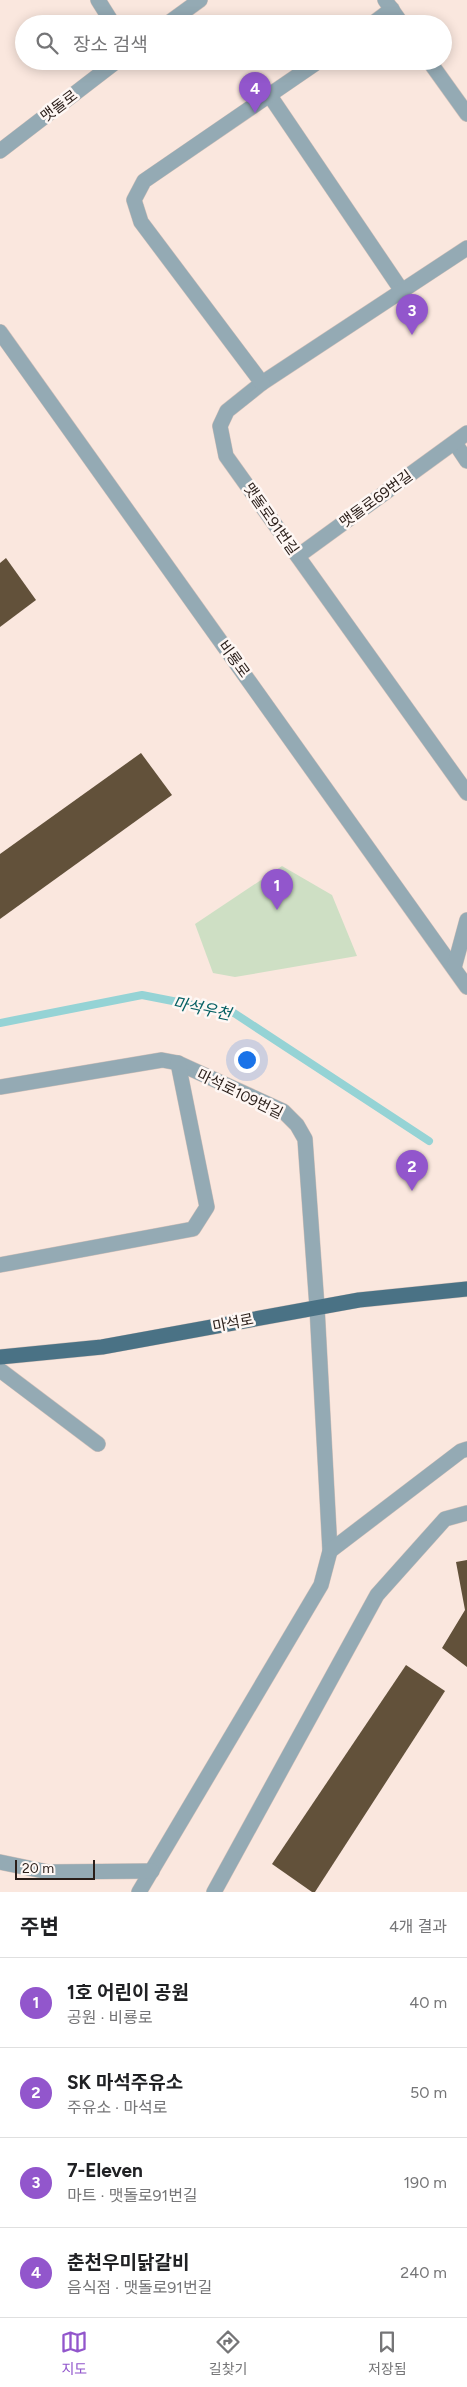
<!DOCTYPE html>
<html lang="ko">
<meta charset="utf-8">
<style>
body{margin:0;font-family:Figtree,"Noto Sans KR",sans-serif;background:#f6f6f6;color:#202124}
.scale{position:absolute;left:15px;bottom:12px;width:80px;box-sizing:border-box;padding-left:5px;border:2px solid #2a1e19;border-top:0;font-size:14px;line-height:18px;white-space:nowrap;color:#2a1e19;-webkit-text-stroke:4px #fef7f4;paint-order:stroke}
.you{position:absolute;left:246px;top:1059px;width:18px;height:18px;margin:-12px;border:4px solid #fff;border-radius:50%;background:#1a73e8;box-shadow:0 0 0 8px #1a73e833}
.badge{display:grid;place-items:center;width:32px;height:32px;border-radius:50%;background:#9256cc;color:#fff;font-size:16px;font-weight:700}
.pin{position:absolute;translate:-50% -41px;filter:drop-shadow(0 1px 2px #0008)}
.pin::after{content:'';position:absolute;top:26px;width:18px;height:15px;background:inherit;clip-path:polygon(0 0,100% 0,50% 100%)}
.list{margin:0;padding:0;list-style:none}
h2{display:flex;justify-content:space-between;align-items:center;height:65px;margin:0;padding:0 20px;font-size:21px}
h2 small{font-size:16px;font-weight:400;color:#757577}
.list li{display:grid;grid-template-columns:32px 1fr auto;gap:15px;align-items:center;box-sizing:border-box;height:90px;padding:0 20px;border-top:1px solid #e0e0e0}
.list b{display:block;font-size:19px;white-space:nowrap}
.list p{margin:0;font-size:16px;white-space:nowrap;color:#757577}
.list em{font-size:16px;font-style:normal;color:#757577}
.icon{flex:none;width:28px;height:28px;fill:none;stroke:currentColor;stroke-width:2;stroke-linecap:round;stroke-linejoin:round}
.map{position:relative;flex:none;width:467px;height:1892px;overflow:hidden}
.search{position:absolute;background:#fff;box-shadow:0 2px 12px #0003;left:15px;right:15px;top:15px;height:55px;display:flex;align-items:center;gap:12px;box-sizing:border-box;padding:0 18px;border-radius:28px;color:#757577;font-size:19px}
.sheet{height:425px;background:#fff}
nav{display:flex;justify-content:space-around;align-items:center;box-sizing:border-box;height:70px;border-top:1px solid #e0e0e0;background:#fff;font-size:14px;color:#757577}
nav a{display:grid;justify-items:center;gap:2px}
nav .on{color:#9256cc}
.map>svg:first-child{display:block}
.green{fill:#cedfc4}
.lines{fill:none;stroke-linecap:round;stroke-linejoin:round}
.stream{stroke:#95d3d5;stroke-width:8}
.building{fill:#62513a}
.minor-casing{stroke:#d5c3bb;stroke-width:16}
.major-casing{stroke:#d5c3bb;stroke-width:16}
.minor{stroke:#94aab4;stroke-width:15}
.major{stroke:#4a7285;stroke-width:15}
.labels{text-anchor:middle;stroke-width:5;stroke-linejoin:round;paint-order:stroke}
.street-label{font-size:15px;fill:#2a1e19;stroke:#fef7f4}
.water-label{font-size:16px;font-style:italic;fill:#076164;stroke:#fef7f4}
</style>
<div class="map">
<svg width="467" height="1892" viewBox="0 0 467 1892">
<rect width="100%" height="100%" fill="#fae7de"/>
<polygon class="green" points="282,866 332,895 357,956 235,977 213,973 195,924"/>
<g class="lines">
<polyline class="stream" points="0,1023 142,995 234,1013 429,1141"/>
</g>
<g class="building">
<polygon points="6,558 36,600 0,627 0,563"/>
<polygon points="141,753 172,795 0,919 0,854"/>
<polygon points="467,1560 467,1667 442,1648 465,1610 456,1562"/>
<polygon points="406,1665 445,1691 315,1892 312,1892 272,1864"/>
</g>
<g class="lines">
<g class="minor-casing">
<g id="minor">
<polyline points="98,0 113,24"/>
<polyline points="385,0 402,24"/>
<polyline points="167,24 200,0"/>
<polyline points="372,24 392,9"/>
<polyline points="429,61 467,114"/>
<polyline points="270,96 402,291"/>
<polyline points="0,151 117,61"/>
<polyline points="467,248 262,383 227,411 220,426 226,456 467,793"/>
<polyline points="0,332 467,987"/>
<polyline points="262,383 141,222 134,200 144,181 319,61"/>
<polyline points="455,443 467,461"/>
<polyline points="298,556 467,433"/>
<polyline points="454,968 467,920"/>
<polyline points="0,1087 162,1060 178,1063 283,1111 297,1125 305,1139 317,1307 330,1551 321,1585 139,1892"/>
<polyline points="0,1265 193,1229 207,1207 178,1063"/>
<polyline points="0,1370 98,1444"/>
<polyline points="330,1551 461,1451 467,1449"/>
<polyline points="0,1862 48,1872 152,1871"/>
<polyline points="214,1892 377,1595 445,1519 467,1513"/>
</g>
</g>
<g class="major-casing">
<polyline id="major" points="0,1357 102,1347 359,1300 467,1289"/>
</g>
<use href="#minor" class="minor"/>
<use href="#major" class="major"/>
</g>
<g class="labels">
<g class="street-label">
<text transform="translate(59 106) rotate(-37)" y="5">맷돌로</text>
<text transform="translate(376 499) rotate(-36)" y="5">맷돌로69번길</text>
<text transform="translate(271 519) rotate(55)" y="5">맷돌로91번길</text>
<text transform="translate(234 659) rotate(54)" y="5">비룡로</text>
<text transform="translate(240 1094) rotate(26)" y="5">마석로109번길</text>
<text transform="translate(233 1323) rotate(-11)" y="5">마석로</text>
</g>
<g class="water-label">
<text transform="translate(202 1008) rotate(12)" y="6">마석우천</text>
</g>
</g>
</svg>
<div class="scale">20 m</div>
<div class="you"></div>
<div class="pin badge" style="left:277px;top:910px">1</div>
<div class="pin badge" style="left:412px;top:1191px">2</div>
<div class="pin badge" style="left:412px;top:335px">3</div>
<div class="pin badge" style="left:255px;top:113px">4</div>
<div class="search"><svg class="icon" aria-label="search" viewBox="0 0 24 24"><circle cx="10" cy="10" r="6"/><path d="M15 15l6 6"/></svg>장소 검색</div>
</div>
<section class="sheet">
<h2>주변<small>4개 결과</small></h2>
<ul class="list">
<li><span class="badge">1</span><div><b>1호 어린이 공원</b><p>공원 · 비룡로</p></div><em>40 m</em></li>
<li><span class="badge">2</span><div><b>SK 마석주유소</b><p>주유소 · 마석로</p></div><em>50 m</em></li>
<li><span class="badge">3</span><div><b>7-Eleven</b><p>마트 · 맷돌로91번길</p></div><em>190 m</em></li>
<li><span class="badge">4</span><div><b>춘천우미닭갈비</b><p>음식점 · 맷돌로91번길</p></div><em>240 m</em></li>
</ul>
</section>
<nav>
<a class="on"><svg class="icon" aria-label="map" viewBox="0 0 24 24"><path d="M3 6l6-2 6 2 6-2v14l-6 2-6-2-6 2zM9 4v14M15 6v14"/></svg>지도</a>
<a><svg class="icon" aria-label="directions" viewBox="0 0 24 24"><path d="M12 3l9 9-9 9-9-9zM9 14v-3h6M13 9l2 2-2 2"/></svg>길찾기</a>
<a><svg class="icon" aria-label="saved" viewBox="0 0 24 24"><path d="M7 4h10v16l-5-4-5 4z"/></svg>저장됨</a>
</nav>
